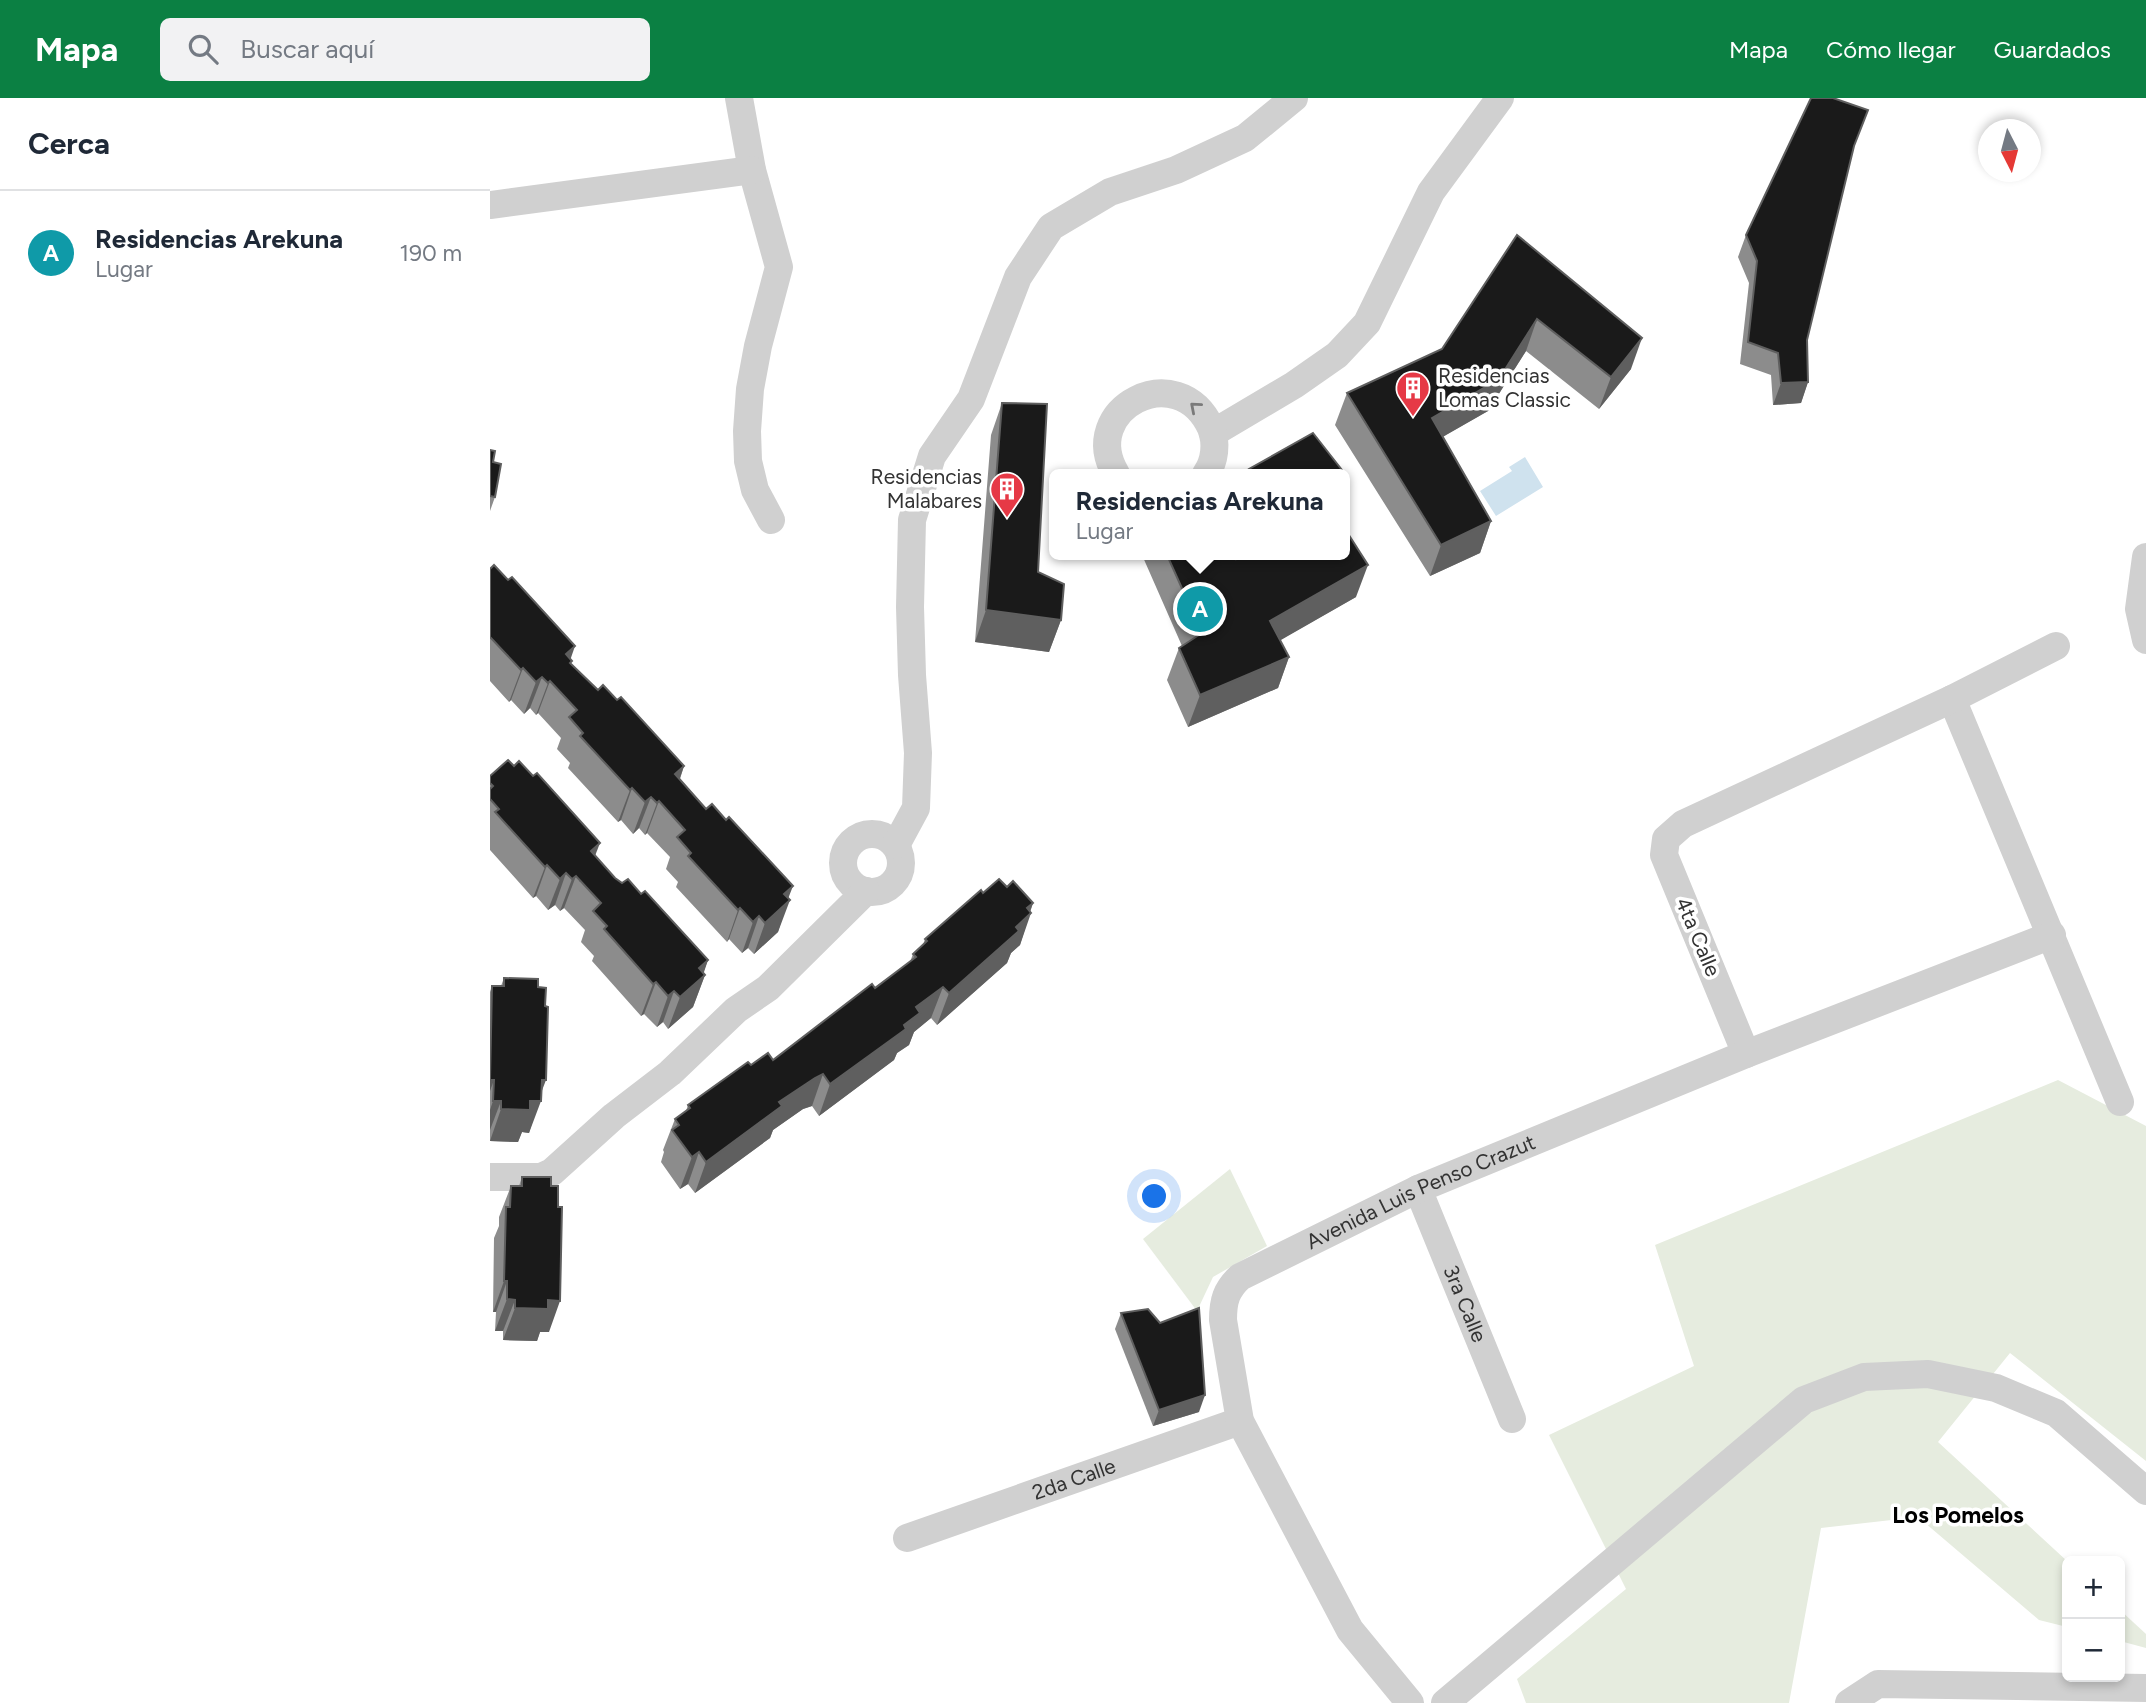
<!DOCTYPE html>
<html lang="es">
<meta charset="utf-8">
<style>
body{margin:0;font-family:Figtree,sans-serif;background:#f2f2f3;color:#1f2937}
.controls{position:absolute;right:21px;bottom:21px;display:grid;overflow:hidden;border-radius:10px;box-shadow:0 4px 10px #0003}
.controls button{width:63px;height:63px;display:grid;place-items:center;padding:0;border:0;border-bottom:2px solid #e0e1e3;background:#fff;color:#1f2937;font:35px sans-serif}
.compass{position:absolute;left:1488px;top:21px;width:63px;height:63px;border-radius:50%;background:#fff;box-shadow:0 4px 10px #0003;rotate:174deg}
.you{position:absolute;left:665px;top:1099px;width:24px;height:24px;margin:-18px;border:5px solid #fff;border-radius:50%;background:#1a73e8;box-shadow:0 0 0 10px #1a73e833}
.badge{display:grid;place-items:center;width:46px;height:46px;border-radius:50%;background:#0b8043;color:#fff;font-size:23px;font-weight:700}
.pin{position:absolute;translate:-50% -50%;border:4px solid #fff;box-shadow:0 2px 7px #0006}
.popup{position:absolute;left:559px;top:371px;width:301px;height:91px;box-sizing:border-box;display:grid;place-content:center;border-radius:10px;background:#fff;filter:drop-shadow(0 2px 5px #0005);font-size:23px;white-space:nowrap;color:#747a83}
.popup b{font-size:26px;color:#1f2937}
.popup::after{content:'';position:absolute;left:50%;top:100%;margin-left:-14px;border:14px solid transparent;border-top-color:#fff}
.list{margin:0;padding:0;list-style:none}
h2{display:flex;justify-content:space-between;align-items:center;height:91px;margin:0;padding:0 28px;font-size:30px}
h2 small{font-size:23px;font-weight:400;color:#747a83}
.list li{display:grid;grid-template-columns:46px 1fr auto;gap:21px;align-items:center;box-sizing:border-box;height:126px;padding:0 28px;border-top:2px solid #e0e1e3}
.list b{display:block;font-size:26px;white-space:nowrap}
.list p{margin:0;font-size:23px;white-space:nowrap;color:#747a83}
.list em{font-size:23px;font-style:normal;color:#747a83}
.icon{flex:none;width:38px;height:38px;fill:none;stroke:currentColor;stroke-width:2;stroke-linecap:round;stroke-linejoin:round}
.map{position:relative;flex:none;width:1656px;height:1605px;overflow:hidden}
header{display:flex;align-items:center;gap:42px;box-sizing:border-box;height:98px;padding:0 35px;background:#0b8043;color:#fff}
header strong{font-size:33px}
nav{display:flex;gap:38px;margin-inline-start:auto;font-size:24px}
.search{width:490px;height:63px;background:#f2f2f3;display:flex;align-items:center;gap:18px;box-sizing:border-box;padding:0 24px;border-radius:10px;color:#747a83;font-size:26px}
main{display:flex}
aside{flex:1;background:#fff}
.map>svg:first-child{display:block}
.green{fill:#e6ecdf}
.water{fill:#cfe2ee}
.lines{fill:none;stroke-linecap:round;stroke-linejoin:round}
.minor{stroke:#d0d0d0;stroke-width:28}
.wall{fill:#8c8c8c}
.shaded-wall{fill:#5f5f5f}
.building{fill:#1a1a1a;stroke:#5f5f5f;stroke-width:2}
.oneway{stroke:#7a7a7a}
.labels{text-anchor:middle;stroke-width:7;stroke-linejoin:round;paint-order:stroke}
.poi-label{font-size:21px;fill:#333;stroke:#fff;text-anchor:start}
.street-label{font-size:21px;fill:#333;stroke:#fff}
.neighbourhood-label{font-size:23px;font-weight:bold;fill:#000;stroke:#fff}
</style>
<header>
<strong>Mapa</strong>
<div class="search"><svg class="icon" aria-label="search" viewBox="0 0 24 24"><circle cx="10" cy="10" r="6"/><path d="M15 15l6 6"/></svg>Buscar aquí</div>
<nav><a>Mapa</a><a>Cómo llegar</a><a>Guardados</a></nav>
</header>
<main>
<aside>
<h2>Cerca<small></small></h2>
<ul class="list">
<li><span class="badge" style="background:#0f9aa8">A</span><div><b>Residencias Arekuna</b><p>Lugar</p></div><em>190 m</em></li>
</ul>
</aside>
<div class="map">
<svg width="1656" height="1605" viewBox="0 0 1656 1605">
<rect width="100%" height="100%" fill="#fff"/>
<g class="green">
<polygon points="1568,982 1656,1028 1656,1363 1520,1255 1448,1344 1577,1463 1577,1529 1549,1522 1428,1419 1331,1430 1299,1605 1036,1605 1027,1581 1136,1491 1059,1337 1204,1268 1165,1147"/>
<polygon points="740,1071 777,1148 723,1179 707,1213 653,1141"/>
<polygon points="1630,1512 1656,1536 1656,1550 1630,1543"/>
</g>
<polygon class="water" points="1035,359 1053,389 1006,418 990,393 1022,373 1019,369"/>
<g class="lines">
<g class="minor">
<polyline points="249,0 262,72 289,169 268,248 260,291 257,333 258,363 265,392 281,422"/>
<polyline points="0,107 262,72"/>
<polyline points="723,335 804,287 847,257 877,225 941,94 1010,0"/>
<path d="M626,376c-39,-65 62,-118 95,-46 6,15 4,33 -5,46"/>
<polyline points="1656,459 1649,511 1656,542"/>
<polyline points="1462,601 1630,1004"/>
<circle cx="382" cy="765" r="29"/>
<polyline points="406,747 426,710 428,655 422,577 420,509 422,422 442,358 481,301 528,179 561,129 620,94 686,72 755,40 804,0"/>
<polyline points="1256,956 1174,757 1176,741 1193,726 1462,601 1566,548"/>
<polyline points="0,1079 51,1079 62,1074 124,1018 180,975 246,912 278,890 376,793"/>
<path id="s1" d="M928,1091l94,230"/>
<path id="s2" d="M417,1440l333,-117"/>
<path id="s3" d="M920,1605l-60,-73 -110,-209 -17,-101c0,-19 3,-30 17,-43l178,-88 328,-135 306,-119"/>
<polyline points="955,1605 1314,1302 1374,1279 1438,1276 1506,1290 1566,1315 1656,1393"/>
<polyline points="1359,1605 1388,1586 1656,1590"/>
</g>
</g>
<g class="wall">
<polygon points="1363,52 1317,242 1318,284 1311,305 1283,307 1281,277 1250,266 1259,185 1248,159 1256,137"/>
<polygon points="1027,137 1141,271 1109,311 1036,253 998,313 952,339 1001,423 990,455 940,478 845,327 857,295 952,251"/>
<polygon points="512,305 548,474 571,522 559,554 485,544 501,337"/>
<polygon points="0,352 3,364 5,399 0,413"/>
<polygon points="652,457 743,457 746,461 866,499 790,542 799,559 788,590 698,629 677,582 689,550 692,548"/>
<polygon points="0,471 80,561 81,566 108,592 127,602 194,668 190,681 298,801 288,834 264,856 258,850 252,855 239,841 237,844 186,789 188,784 176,771 180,759 157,735 155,737 149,730 143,736 131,722 128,724 78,670 80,665 67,651 71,640 48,615 46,617 40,610 34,616 21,602 19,604 0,583"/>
<polygon points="0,678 105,757 125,780 151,796 218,862 213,875 215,877 203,909 178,931 173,924 167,929 154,916 151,918 102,863 104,858 91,844 95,832 74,810 70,813 65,807 58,812 46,798 43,800 0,752"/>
<polygon points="517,789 543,805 530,847 521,855 517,865 447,927 441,920 424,934 419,947 407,955 404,962 329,1018 322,1008 313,1011 283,1032 280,1040 205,1095 198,1086 190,1091 171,1064 174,1054 173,1052 185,1021 196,1013 198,1007 261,967 283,962 420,864 423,856 433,847 435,841 493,795"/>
<polygon points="14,880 51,996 39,1035 32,1034 28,1044 0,1043 0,894 2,888 11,888"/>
<polygon points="32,1079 59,1234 50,1234 47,1243 13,1242 13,1233 5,1233 6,1214 3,1214 4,1140 9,1128 9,1119 21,1088 29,1088"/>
<polygon points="631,1215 709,1314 663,1328 625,1231"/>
</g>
<g class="shaded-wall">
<polygon points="1047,221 1036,253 998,313 930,352 942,320"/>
<polygon points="1152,240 1141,271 1109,311 1121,279"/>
<polygon points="1318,284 1311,305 1283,307 1291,285"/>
<polygon points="1001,423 990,455 940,478 951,447"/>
<polygon points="878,467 866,499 768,555 780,523"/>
<polygon points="496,512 571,522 559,554 485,544"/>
<polygon points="85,548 74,580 76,556"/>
<polygon points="799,559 788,590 698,629 710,597"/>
<polygon points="33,570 21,602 19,604 31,572"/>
<polygon points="52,579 40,610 34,616 46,584"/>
<polygon points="60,583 48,615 46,617 58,585"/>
<polygon points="194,668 183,700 185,676"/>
<polygon points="142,690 131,722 128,724 140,692"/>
<polygon points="161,699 149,730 143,736 155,704"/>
<polygon points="169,703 157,735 155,737 167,705"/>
<polygon points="110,745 98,776 89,784 101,753"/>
<polygon points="57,767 46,798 43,800 55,769"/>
<polygon points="76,775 65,807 58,812 70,781"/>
<polygon points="86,778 74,810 70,813 82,781"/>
<polygon points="303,788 296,806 300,802 288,834 264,856 275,825 294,796"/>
<polygon points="543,805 538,819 541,815 530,847 521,855 517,865 447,927 459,895 526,829 537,810"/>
<polygon points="250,810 239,841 237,844 248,812"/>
<polygon points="269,818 258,850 252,855 263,824"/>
<polygon points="218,862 212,880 215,877 203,909 178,931 190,899 209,870"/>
<polygon points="166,884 154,916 151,918 163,886"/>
<polygon points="453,889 441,920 424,934 419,947 407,955 404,962 329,1018 340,986 414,927 426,909"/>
<polygon points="184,893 173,924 167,929 178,898"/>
<polygon points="333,976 322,1008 313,1011 283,1032 280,1040 205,1095 216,1064 289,1004 325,980"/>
<polygon points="0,982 4,982 0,993"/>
<polygon points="52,982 56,982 48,1003 51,1003 39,1035 32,1034 28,1044 0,1043 11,1011 40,1003"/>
<polygon points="3,1003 11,1003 0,1032 0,1012"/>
<polygon points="209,1054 198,1086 190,1091 202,1059"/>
<polygon points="14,1183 17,1183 6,1214 3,1214"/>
<polygon points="17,1201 25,1202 13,1233 5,1233"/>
<polygon points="58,1202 70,1203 59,1234 50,1234 47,1243 13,1242 25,1210"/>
<polygon points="715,1297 709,1314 663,1328 669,1312"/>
</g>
<g class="building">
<polygon points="1321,0 1343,0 1378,12 1364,48 1317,242 1318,284 1291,285 1288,255 1258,244 1267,163 1256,137"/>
<polygon points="1027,137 1152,240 1121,279 1047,221 1009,281 942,320 1001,423 951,447 857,295 952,251"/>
<polygon points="512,305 557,306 548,474 574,486 571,522 496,512"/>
<polygon points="823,335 852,372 847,376 763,376 759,371"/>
<polygon points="0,352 5,353 3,364 11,366 5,399 0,398"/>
<polygon points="855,431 878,467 780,523 799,559 710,597 689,550 712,535 677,457 743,457 746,461 750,457 855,457"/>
<polygon points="4,467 18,482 22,479 85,548 76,556 82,563 80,565 108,592 113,587 127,602 131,599 194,668 185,676 216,711 222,706 236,722 239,719 303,788 294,796 300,802 275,825 269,818 263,824 250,810 248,812 198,758 201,755 187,739 195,732 169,703 167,705 161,699 155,704 142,690 140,692 90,638 93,635 79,619 87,612 60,583 58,585 52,579 46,584 33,570 31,572 0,539 0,471"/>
<polygon points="18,662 24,668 29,663 43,678 47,675 110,745 101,753 125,780 132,785 138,781 151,796 155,793 218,862 209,870 215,877 190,899 184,893 178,898 166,884 163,886 114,831 117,828 103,813 111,805 86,778 82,781 76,775 70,781 57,767 55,769 5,714 9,711 0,701 0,691 3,688 0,685 0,678"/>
<polygon points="509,781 517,789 523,783 543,805 537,810 541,815 526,829 529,833 459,895 453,889 426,909 430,915 414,927 416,931 340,986 333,976 325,980 289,1004 292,1008 216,1064 209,1054 202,1059 182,1032 189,1027 185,1021 200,1010 198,1007 258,964 261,967 278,955 283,962 382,886 385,890 426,859 423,856 437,843 435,841 491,792 493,795"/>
<polygon points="14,880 48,881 48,889 56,890 55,908 58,909 56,982 52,982 51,1003 40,1003 40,1012 11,1011 11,1003 3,1003 4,982 0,982 2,888 14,888"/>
<polygon points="32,1079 61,1079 61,1088 68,1088 68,1109 72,1109 70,1203 58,1202 58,1211 25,1210 25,1202 17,1201 17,1183 14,1183 16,1109 20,1109 21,1088 32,1088"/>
<polygon points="709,1210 715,1297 669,1312 631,1215 658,1211 670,1225"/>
</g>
<defs><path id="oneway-chevron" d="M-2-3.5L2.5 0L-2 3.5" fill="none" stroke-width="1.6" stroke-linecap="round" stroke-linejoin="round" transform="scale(1.75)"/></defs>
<use class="oneway" href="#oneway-chevron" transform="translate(705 309) rotate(-139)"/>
<defs>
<g id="building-pin" transform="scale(1.75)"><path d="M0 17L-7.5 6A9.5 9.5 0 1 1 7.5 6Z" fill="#e63946" stroke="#fff"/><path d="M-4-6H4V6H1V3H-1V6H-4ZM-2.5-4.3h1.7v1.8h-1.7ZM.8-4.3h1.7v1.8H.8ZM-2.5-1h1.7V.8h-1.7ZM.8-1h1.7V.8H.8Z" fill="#fff"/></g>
</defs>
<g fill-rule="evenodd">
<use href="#building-pin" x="923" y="290"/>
<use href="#building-pin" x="517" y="391"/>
</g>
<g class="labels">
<g class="poi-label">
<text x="948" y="285">Residencias<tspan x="948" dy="24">Lomas Classic</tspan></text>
<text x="492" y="386" text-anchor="end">Residencias<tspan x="492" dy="24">Malabares</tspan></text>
</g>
<g class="street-label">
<text transform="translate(1208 839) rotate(67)" y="7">4ta Calle</text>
<text dy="7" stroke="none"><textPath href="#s3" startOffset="681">Avenida Luis Penso Crazut</textPath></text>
<text dy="7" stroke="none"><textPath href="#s1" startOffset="124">3ra Calle</textPath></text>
<text dy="7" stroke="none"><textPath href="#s2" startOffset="177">2da Calle</textPath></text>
</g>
<g class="neighbourhood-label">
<text x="1468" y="1425">Los Pomelos</text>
</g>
</g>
</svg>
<div class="controls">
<button>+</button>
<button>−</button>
</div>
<svg class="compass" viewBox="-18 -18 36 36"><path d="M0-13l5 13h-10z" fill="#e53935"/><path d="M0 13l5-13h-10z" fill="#747a83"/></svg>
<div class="you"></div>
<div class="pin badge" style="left:710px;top:511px;background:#0f9aa8">A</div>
<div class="popup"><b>Residencias Arekuna</b>Lugar</div>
</div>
</main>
